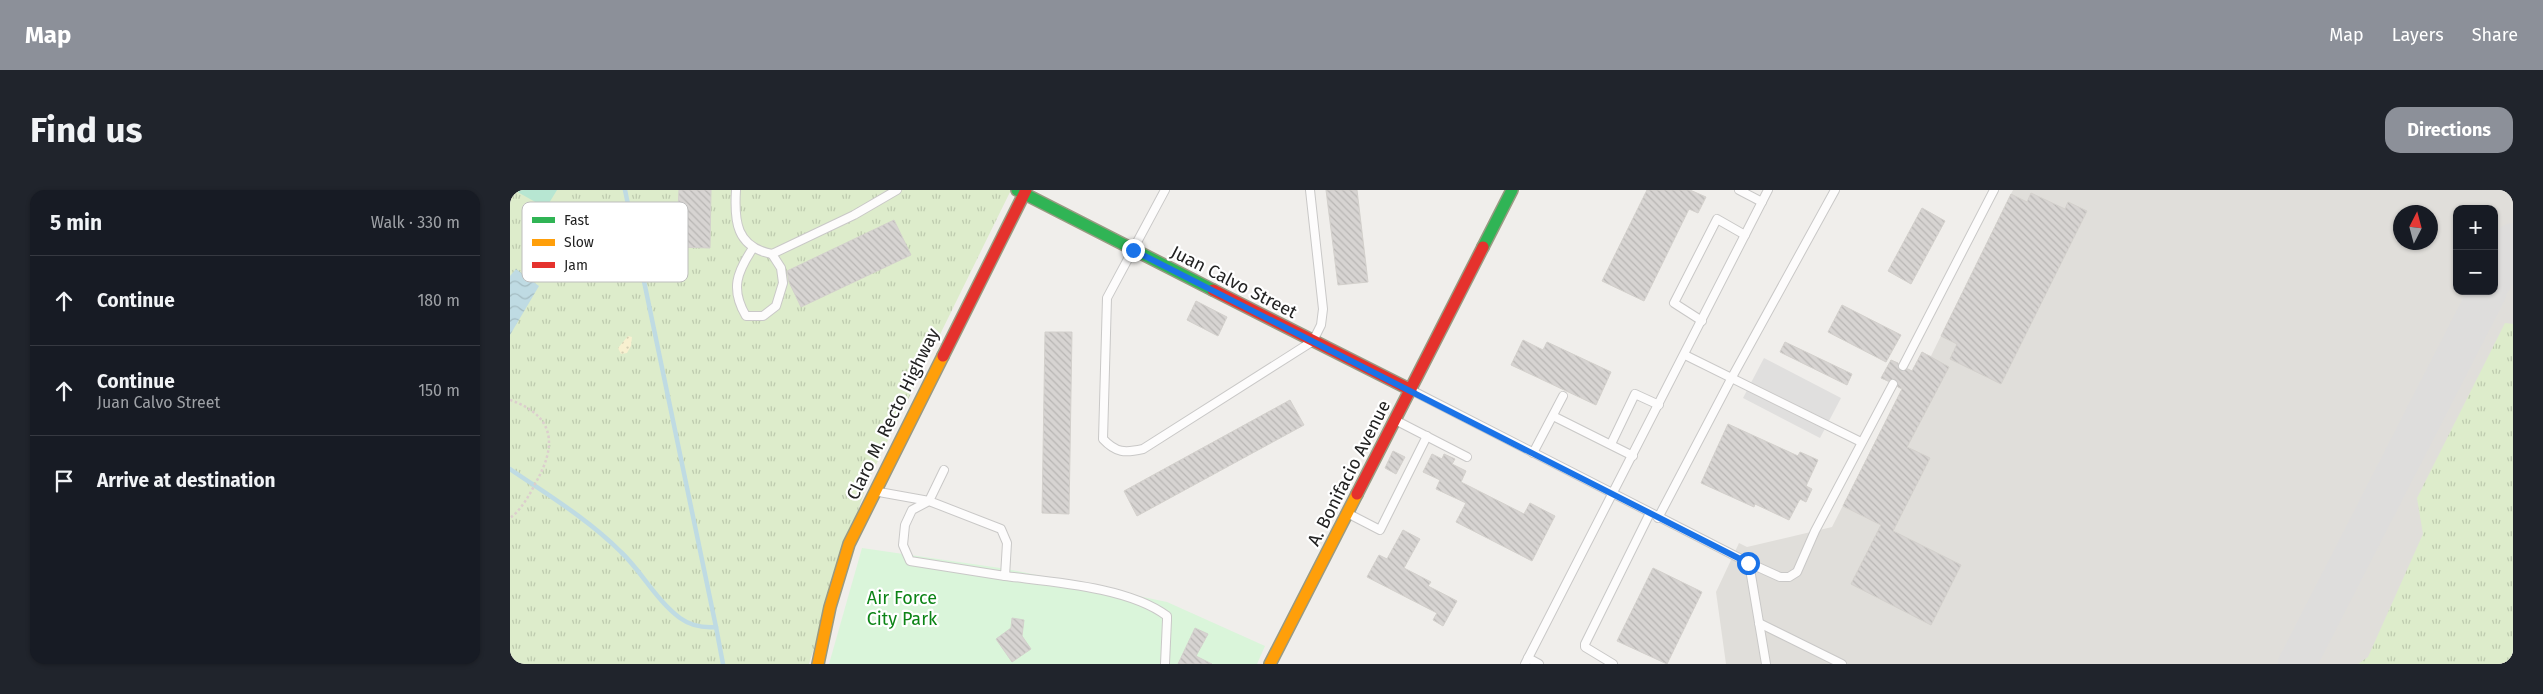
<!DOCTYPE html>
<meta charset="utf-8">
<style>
body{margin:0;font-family:"Fira Sans",sans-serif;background:#20242c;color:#f1f3f6}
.controls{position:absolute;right:15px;top:15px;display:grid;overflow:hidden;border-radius:10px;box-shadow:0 1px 4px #0004}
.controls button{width:45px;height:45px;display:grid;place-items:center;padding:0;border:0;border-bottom:1px solid #363941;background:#171b24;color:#f1f3f6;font:25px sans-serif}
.compass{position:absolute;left:1883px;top:15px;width:45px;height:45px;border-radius:50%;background:#171b24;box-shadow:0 1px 4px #0004;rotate:6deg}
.stop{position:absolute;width:15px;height:15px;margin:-11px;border:4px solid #1a73e8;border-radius:50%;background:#fff}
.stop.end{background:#1a73e8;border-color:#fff;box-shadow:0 1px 5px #0008}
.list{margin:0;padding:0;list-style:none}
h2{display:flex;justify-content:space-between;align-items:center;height:65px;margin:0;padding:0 20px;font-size:21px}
h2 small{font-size:16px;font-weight:400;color:#9ea1a6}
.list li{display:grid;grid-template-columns:32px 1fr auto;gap:15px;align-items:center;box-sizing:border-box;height:90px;padding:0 20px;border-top:1px solid #363941}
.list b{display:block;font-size:19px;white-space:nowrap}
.list p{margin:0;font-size:16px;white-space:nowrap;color:#9ea1a6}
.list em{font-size:16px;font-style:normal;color:#9ea1a6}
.icon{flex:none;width:28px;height:28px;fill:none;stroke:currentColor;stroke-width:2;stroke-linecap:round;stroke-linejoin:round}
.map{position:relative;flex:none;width:2003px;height:474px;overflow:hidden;border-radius:15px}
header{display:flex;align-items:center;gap:30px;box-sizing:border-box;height:70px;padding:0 25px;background:#8c9099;color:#fff}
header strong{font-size:24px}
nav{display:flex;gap:28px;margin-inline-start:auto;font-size:18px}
.intro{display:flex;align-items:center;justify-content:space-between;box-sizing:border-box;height:120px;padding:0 30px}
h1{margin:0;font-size:35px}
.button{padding:12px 22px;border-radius:15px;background:#8c9099;color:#fff;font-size:18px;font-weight:700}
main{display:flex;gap:30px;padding:0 30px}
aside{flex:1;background:#171b24;border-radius:15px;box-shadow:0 1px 4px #0004}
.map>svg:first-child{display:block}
.airport{fill:#e0deda;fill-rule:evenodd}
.grass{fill:url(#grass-tufts)}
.sand{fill:url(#sand-dots)}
.park{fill:#daf5da}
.pitch{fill:#b7e6d2}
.parking{fill:#e0dfde}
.water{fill:url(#water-waves)}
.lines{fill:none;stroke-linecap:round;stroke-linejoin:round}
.stream{stroke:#bfdbe3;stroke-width:4.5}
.taxiway{stroke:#dedddc;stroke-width:38}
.building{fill:url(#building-back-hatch);stroke:#d3d0cc}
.lane-casing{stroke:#c9c8c7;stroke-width:10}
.fast-casing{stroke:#999a82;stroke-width:14}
.slow-casing{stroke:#999a82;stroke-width:14}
.jam-casing{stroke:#999a82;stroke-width:14}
.path{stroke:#dccecd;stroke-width:2.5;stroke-dasharray:2.5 2.5;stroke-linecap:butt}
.lane{stroke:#fdfcfc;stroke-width:8}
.fast{stroke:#30b455;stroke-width:11}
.slow{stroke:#ff9f0a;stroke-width:11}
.jam{stroke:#e5322d;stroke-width:11}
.route{stroke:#1a73e8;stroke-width:6}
.labels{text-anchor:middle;stroke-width:4.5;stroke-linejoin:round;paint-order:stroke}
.street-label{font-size:18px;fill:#222;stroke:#fff}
.park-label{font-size:18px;fill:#0c8416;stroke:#fff}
.key{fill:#fff;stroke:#bdbdbd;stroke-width:1}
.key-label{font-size:14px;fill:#222}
</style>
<header>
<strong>Map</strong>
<nav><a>Map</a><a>Layers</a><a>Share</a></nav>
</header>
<div class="intro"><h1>Find us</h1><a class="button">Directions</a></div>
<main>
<aside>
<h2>5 min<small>Walk · 330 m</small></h2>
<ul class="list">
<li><svg class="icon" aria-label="ahead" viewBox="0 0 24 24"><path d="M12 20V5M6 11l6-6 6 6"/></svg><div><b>Continue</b></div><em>180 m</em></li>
<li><svg class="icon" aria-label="ahead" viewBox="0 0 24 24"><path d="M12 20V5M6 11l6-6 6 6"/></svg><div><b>Continue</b><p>Juan Calvo Street</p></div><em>150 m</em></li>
<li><svg class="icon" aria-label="arrive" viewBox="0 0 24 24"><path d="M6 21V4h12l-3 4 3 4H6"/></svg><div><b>Arrive at destination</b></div></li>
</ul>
</aside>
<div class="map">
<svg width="2003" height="474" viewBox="0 0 2003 474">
<defs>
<pattern id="grass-tufts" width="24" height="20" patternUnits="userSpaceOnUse" patternTransform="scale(1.25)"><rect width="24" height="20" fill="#ddeccb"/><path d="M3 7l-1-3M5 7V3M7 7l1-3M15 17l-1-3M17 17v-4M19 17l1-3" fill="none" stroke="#bdcaae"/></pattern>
<pattern id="sand-dots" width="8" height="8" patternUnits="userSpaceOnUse" patternTransform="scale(1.25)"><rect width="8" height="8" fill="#f8f0d0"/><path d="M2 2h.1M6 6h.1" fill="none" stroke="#d4ceb2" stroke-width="1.8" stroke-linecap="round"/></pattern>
<pattern id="water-waves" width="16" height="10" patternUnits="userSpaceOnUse" patternTransform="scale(1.25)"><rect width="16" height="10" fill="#bfdbe3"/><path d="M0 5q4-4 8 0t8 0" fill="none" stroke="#a4bcc2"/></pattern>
<pattern id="building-back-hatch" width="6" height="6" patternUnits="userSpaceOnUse" patternTransform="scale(1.25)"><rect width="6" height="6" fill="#d7d4d2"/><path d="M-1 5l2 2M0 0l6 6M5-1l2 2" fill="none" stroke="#b8b6b4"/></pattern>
</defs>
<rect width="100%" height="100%" fill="#f0eeeb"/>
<path class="airport" d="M1503,0h500v474h-787l-10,-72 23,-49 8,4 85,-20 70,-138 -21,-11 10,-18 21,11 10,-19 9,4zM1947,19h37v82h-37zM1890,22h30v30h-30z"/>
<g class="grass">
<polygon points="0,0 501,0 357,293 299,474 0,474"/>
<polygon points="1995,133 2003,134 2003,474 1848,474 1858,467 1913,344 1907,308"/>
</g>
<polygon class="sand" points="118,146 122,147 121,156 117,163 111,164 108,158"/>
<polygon class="park" points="352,358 497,379 657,412 755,456 747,474 319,474"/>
<polygon class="pitch" points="4,0 47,0 36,18"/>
<polygon class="parking" points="1254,168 1331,208 1310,248 1233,208"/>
<polygon class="water" points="6,79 29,96 0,145 0,86"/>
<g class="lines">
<g class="stream">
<polyline points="115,0 206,437"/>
<path d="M0,279c38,26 78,50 111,83 21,20 35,48 59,66 11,8 23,10 36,9l7,37"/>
</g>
<g class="taxiway">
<polyline points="1984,89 2003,52"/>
<polyline points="1787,474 1978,101"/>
</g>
</g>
<g class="building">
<polygon points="169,0 201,0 200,58 166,57"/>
<polygon points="816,0 847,0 858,92 828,95"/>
<polygon points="1137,0 1180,0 1196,7 1188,23 1179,19 1134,111 1092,91"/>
<polygon points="1521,3 1555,19 1558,12 1577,21 1491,194 1440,169 1447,154 1431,146 1501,4 1517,12"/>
<polygon points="1412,18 1435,31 1401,94 1378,81"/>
<polygon points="384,30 401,65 291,117 279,92 277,81"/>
<polygon points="686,111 717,127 708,146 677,130"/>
<polygon points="1332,115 1391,145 1376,172 1318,142"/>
<polygon points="535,142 562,142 559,324 532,323"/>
<polygon points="1013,150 1033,160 1037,152 1101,182 1086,215 1001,175"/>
<polygon points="1275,152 1342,184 1337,195 1270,162"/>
<polygon points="1412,162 1439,177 1397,257 1420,268 1383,341 1451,375 1421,435 1341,394 1371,335 1333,316 1392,199 1388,197 1385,189 1378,191 1371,188 1381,170 1388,173 1390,181 1398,179 1402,181"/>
<polygon points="780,210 794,235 627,326 614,301"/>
<polygon points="1218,234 1288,266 1290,262 1308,270 1296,296 1302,299 1296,312 1290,309 1279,330 1245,314 1244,317 1191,293"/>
<polygon points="883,261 895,267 886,284 875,278"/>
<polygon points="922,264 932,269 934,264 945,269 942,274 956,281 951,292 1014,324 1020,313 1045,326 1022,371 946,332 956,313 926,299 930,290 913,282"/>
<polygon points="893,340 910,349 894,378 921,392 918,396 947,411 933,436 923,430 927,423 857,387 869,365 877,369"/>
<polygon points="1143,378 1192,402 1157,474 1107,451"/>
<polygon points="502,428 514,430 512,446 521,459 502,472 486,449 501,438"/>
<polygon points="685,438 698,444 686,466 702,474 668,474"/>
</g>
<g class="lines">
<g class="lane-casing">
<g id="lane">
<path d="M226,0c-2,31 0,57 36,64l82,-39 43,-25"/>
<path d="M655,0l-58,108 -4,141c13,14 22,14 40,10l170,-108 8,-16 2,-16 -13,-119"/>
<polyline points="1229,0 1252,12"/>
<path d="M243,58c-16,24 -23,41 -7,68h17l13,-10 7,-23 -2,-15 -9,-14"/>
<polyline points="1192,131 1164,113 1207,29 1235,45"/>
<polyline points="1175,165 1351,252"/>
<polyline points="1393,176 1484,0"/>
<polyline points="903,201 1239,373 1270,387 1279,387 1287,382 1305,341 1383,194"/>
<polyline points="1043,226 1123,266"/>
<polyline points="887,231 957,267"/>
<polyline points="1101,254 1125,204 1149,215"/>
<polyline points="1023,263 1053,206"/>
<polyline points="369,302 419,311 491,339 497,353 495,386 400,371 393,355 395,335 402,320 419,311 434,280"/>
<polyline points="839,324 870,340 917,246"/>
<polyline points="1148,328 1221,189 1325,0"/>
<polyline points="1239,373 1256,474"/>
<path d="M495,386c47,6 124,11 162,40v4l-2,44"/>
<polyline points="1249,433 1332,474"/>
<polyline points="1018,468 1029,474"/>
<polyline points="1015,474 1258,0"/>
<polyline points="1103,474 1075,457 1075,454 1140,323"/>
</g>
</g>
<g class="fast-casing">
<g id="fast">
<polyline points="507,0 703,100"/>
<polyline points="973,57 1002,0"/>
</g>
</g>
<g class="slow-casing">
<g id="slow">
<polyline points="308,474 320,417 339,354 433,166"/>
<polyline points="760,474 847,304"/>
</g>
</g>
<g class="jam-casing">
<g id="jam">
<polyline points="703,100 901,200"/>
<polyline points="433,166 516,0"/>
<polyline points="847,304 973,57"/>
</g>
</g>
<path class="path" d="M0,210c46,16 47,46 25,84 -6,12 -14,26 -25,34"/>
<use href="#lane" class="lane"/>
<use href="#fast" class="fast"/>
<use href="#slow" class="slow"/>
<use href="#jam" class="jam"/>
</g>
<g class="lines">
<polyline class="route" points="623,60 1238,373"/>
</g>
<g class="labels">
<g class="street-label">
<text transform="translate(724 92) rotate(27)" y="6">Juan Calvo Street</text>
<text transform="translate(383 224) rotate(-64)" y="6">Claro M. Recto Highway</text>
<text transform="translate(839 283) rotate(-63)" y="6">A. Bonifacio Avenue</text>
</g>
<g class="park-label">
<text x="392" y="414">Air Force<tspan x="392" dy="21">City Park</tspan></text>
</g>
</g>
<rect x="12" y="12" width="166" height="80" rx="8" class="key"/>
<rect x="22" y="27" width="23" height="6" fill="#30b455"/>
<rect x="22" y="49" width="23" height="7" fill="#ff9f0a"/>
<rect x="22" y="72" width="23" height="6" fill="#e5322d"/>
<g class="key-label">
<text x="54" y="35">Fast</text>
<text x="54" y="57">Slow</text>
<text x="54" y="80">Jam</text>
</g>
</svg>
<div class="controls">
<button>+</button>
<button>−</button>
</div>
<svg class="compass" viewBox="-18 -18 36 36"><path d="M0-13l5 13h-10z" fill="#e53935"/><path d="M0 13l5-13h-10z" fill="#9ea1a6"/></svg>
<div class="stop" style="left:1238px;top:373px"></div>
<div class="stop end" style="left:623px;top:60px"></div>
</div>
</main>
